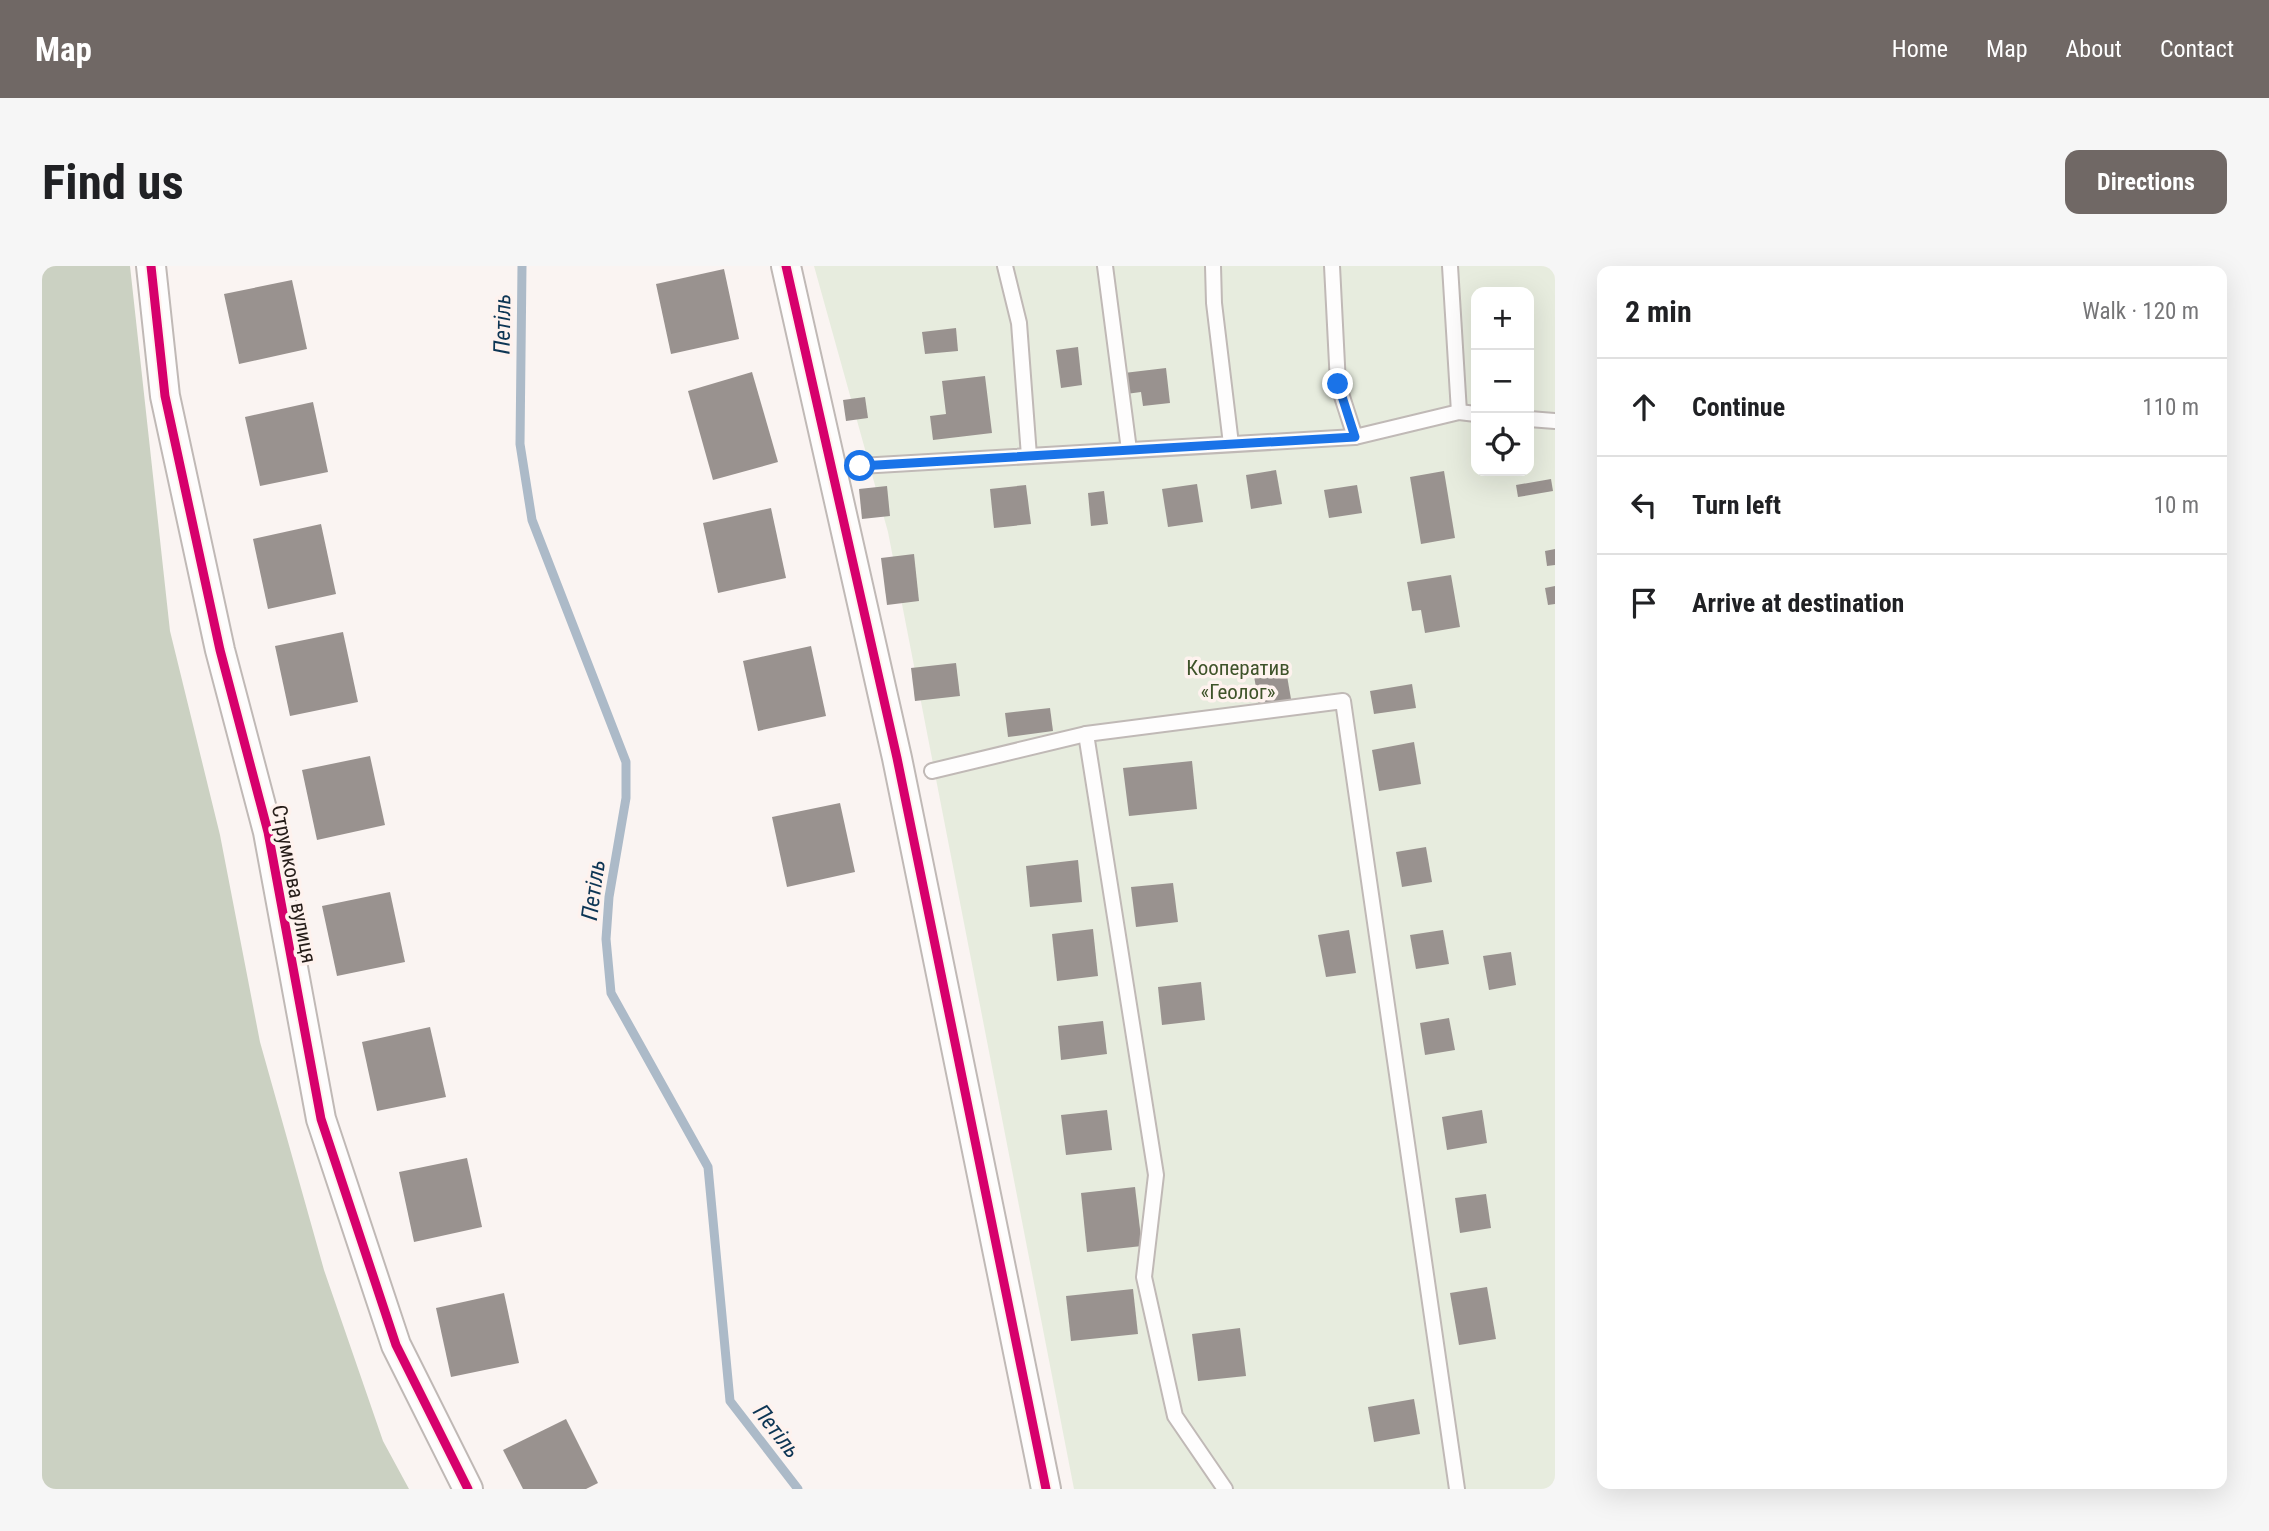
<!DOCTYPE html>
<meta charset="utf-8">
<style>
body{margin:0;font-family:"Roboto Condensed",sans-serif;background:#f6f6f6;color:#202124}
.controls{position:absolute;right:21px;top:21px;display:grid;overflow:hidden;border-radius:14px;box-shadow:0 7px 28px #0002}
.controls button{width:63px;height:63px;display:grid;place-items:center;padding:0;border:0;border-bottom:2px solid #e0e0e0;background:#fff;color:#202124;font:35px sans-serif}
.stop{position:absolute;width:21px;height:21px;margin:-16px;border:5px solid #1a73e8;border-radius:50%;background:#fff}
.stop.end{background:#1a73e8;border-color:#fff;box-shadow:0 2px 7px #0008}
.list{margin:0;padding:0;list-style:none}
h2{display:flex;justify-content:space-between;align-items:center;height:91px;margin:0;padding:0 28px;font-size:30px}
h2 small{font-size:23px;font-weight:400;color:#757577}
.list li{display:grid;grid-template-columns:46px 1fr auto;gap:21px;align-items:center;box-sizing:border-box;height:98px;padding:0 28px;border-top:2px solid #e0e0e0}
.list b{display:block;font-size:26px;white-space:nowrap}
.list em{font-size:23px;font-style:normal;color:#757577}
.icon{flex:none;width:38px;height:38px;fill:none;stroke:currentColor;stroke-width:2;stroke-linecap:round;stroke-linejoin:round}
.map{position:relative;flex:none;width:1513px;height:1223px;overflow:hidden;border-radius:14px}
header{display:flex;align-items:center;gap:42px;box-sizing:border-box;height:98px;padding:0 35px;background:#706865;color:#fff}
header strong{font-size:33px}
nav{display:flex;gap:38px;margin-inline-start:auto;font-size:24px}
.intro{display:flex;align-items:center;justify-content:space-between;box-sizing:border-box;height:168px;padding:0 42px}
h1{margin:0;font-size:49px}
.button{padding:18px 32px;border-radius:14px;background:#706865;color:#fff;font-size:24px;font-weight:700}
main{display:flex;gap:42px;padding:0 42px}
aside{flex:1;background:#fff;border-radius:14px;box-shadow:0 7px 28px #0002}
.map>svg:first-child{display:block}
.green{fill:#e7ecde;fill-rule:evenodd}
.forest{fill:#cbd1c2}
.lines{fill:none;stroke-linecap:round;stroke-linejoin:round}
.stream{stroke:#acbac8;stroke-width:9}
.building{fill:#99928f}
.service-casing{stroke:#c0b9b6;stroke-width:18}
.minor-casing{stroke:#c0b9b6;stroke-width:32}
.service{stroke:#fefdfd;stroke-width:14}
.minor{stroke:#fefdfd;stroke-width:28}
.cycleway-casing{stroke:#fef2ee;stroke-width:13}
.cycleway{stroke:#d6006c;stroke-width:9}
.route{stroke:#1a73e8;stroke-width:9}
.labels{text-anchor:middle;stroke-width:7;stroke-linejoin:round;paint-order:stroke}
.park-label{font-size:21px;fill:#3e5329;stroke:#fef2ee}
.street-label{font-size:21px;fill:#261d19;stroke:#fef2ee}
.water-label{font-size:23px;font-style:italic;fill:#0d3554;stroke:#fef2ee}
</style>
<header>
<strong>Map</strong>
<nav><a>Home</a><a>Map</a><a>About</a><a>Contact</a></nav>
</header>
<div class="intro"><h1>Find us</h1><a class="button">Directions</a></div>
<main>
<div class="map">
<svg width="1513" height="1223" viewBox="0 0 1513 1223">
<rect width="100%" height="100%" fill="#faf4f2"/>
<path class="green" d="M772,0h741v1223h-481l-186,-957zM1434,26h53v179h-53z"/>
<polygon class="forest" points="0,0 88,0 128,365 178,569 218,776 282,1004 341,1175 367,1223 0,1223"/>
<g class="lines">
<polyline class="stream" points="480,0 478,178 490,254 584,496 584,532 567,631 564,673 569,727 666,901 688,1135 756,1223"/>
</g>
<g class="building">
<polygon points="682,3 697,73 629,88 614,18"/>
<polygon points="250,14 265,83 197,98 182,28"/>
<polygon points="914,62 916,85 883,88 880,66"/>
<polygon points="1036,81 1040,119 1019,122 1014,84"/>
<polygon points="1124,102 1128,137 1101,140 1099,126 1084,128 1082,107"/>
<polygon points="710,106 736,196 671,214 646,125"/>
<polygon points="943,110 950,167 891,174 888,150 904,148 900,115"/>
<polygon points="823,131 826,152 804,155 801,134"/>
<polygon points="271,136 286,206 218,220 203,151"/>
<polygon points="1234,204 1240,238 1209,243 1204,209"/>
<polygon points="1402,205 1413,272 1379,278 1368,211"/>
<polygon points="1509,213 1511,225 1476,231 1474,219"/>
<polygon points="1155,218 1161,256 1126,261 1120,223"/>
<polygon points="984,219 989,258 952,262 948,223"/>
<polygon points="1315,219 1320,247 1287,252 1282,224"/>
<polygon points="845,220 848,250 820,253 817,223"/>
<polygon points="1062,225 1066,258 1049,260 1046,227"/>
<polygon points="729,242 744,312 676,327 661,257"/>
<polygon points="279,258 294,328 226,343 211,273"/>
<polygon points="1513,283 1513,299 1505,300 1503,285"/>
<polygon points="872,288 877,335 845,339 839,292"/>
<polygon points="1409,309 1418,361 1383,367 1379,344 1370,345 1365,316"/>
<polygon points="1513,320 1513,338 1506,339 1503,322"/>
<polygon points="301,366 316,436 248,450 233,380"/>
<polygon points="769,380 784,450 716,465 701,395"/>
<polygon points="914,397 918,430 873,435 869,402"/>
<polygon points="1244,404 1249,433 1217,439 1212,410"/>
<polygon points="1370,418 1374,442 1332,448 1328,425"/>
<polygon points="1008,442 1011,465 966,471 963,447"/>
<polygon points="1372,476 1379,518 1337,525 1330,484"/>
<polygon points="328,490 343,559 275,574 260,504"/>
<polygon points="1150,495 1155,543 1087,550 1081,502"/>
<polygon points="798,537 813,606 745,621 730,551"/>
<polygon points="1384,581 1390,616 1360,621 1354,586"/>
<polygon points="1036,594 1040,636 988,641 984,600"/>
<polygon points="1131,617 1136,656 1094,661 1089,621"/>
<polygon points="348,626 363,696 295,710 280,640"/>
<polygon points="1051,663 1056,710 1015,715 1010,668"/>
<polygon points="1307,664 1314,707 1284,711 1276,669"/>
<polygon points="1401,664 1407,698 1374,703 1368,669"/>
<polygon points="1469,686 1474,719 1447,724 1441,690"/>
<polygon points="1159,716 1163,754 1120,759 1116,721"/>
<polygon points="1407,752 1413,784 1383,789 1378,757"/>
<polygon points="1061,755 1065,788 1019,794 1016,760"/>
<polygon points="388,761 404,831 335,845 320,776"/>
<polygon points="1065,844 1070,884 1024,889 1019,849"/>
<polygon points="1440,844 1445,877 1405,884 1400,851"/>
<polygon points="425,892 440,961 372,976 357,906"/>
<polygon points="1093,921 1100,980 1045,986 1039,927"/>
<polygon points="1444,928 1449,962 1418,967 1413,932"/>
<polygon points="1445,1021 1454,1073 1417,1079 1408,1027"/>
<polygon points="1091,1023 1096,1068 1029,1075 1024,1030"/>
<polygon points="462,1027 477,1097 409,1111 394,1042"/>
<polygon points="1198,1062 1204,1110 1156,1115 1150,1068"/>
<polygon points="1372,1133 1378,1168 1332,1176 1326,1141"/>
<polygon points="524,1153 556,1217 544,1223 481,1223 461,1184"/>
</g>
<g class="lines">
<g class="service-casing">
<g id="service">
<polyline points="963,0 977,57 987,190"/>
<polyline points="1063,0 1087,184"/>
<polyline points="1171,0 1172,37 1189,178"/>
<polyline points="1290,0 1296,118 1313,171"/>
<polyline points="1408,0 1417,146"/>
<polyline points="1487,153 1513,155"/>
<polyline points="818,200 1313,171 1417,146 1434,148"/>
<polyline points="1044,468 1114,909 1102,1011 1133,1150 1183,1223"/>
<polyline points="890,505 1044,468 1301,435 1415,1223"/>
</g>
</g>
<g class="minor-casing">
<g id="minor">
<polyline points="109,0 123,130 178,384 226,566 279,853 354,1079 426,1223"/>
<polyline points="744,0 855,492 1004,1223"/>
</g>
</g>
<use href="#service" class="service"/>
<use href="#minor" class="minor"/>
<g class="cycleway-casing">
<g id="cycleway">
<polyline points="109,0 123,130 178,384 226,566 279,853 354,1079 426,1223"/>
<polyline points="744,0 855,492 1004,1223"/>
</g>
</g>
<use href="#cycleway" class="cycleway"/>
</g>
<g class="lines">
<polyline class="route" points="818,200 1313,171 1296,118"/>
</g>
<g class="labels">
<g class="park-label">
<text x="1196" y="409">Кооператив<tspan x="1196" dy="24">«Геолог»</tspan></text>
</g>
<g class="street-label">
<text transform="translate(252 618) rotate(79)" y="7">Струмкова вулиця</text>
</g>
<g class="water-label">
<text transform="translate(460 58) rotate(-89)" y="8">Петіль</text>
<text transform="translate(551 624) rotate(-82)" y="8">Петіль</text>
<text transform="translate(735 1165) rotate(52)" y="8">Петіль</text>
</g>
</g>
</svg>
<div class="controls">
<button>+</button>
<button>−</button>
<button><svg class="icon" aria-label="locate" viewBox="0 0 24 24"><circle cx="12" cy="12" r="6"/><path d="M12 2v4M12 18v4M2 12h4M18 12h4"/></svg></button>
</div>
<div class="stop" style="left:818px;top:200px"></div>
<div class="stop end" style="left:1296px;top:118px"></div>
</div>
<aside>
<h2>2 min<small>Walk · 120 m</small></h2>
<ul class="list">
<li><svg class="icon" aria-label="ahead" viewBox="0 0 24 24"><path d="M12 20V5M6 11l6-6 6 6"/></svg><div><b>Continue</b></div><em>110 m</em></li>
<li><svg class="icon" aria-label="left" viewBox="0 0 24 24"><path d="M17 20v-9H6M10 6l-5 5 5 5"/></svg><div><b>Turn left</b></div><em>10 m</em></li>
<li><svg class="icon" aria-label="arrive" viewBox="0 0 24 24"><path d="M6 21V4h12l-3 4 3 4H6"/></svg><div><b>Arrive at destination</b></div></li>
</ul>
</aside>
</main>
